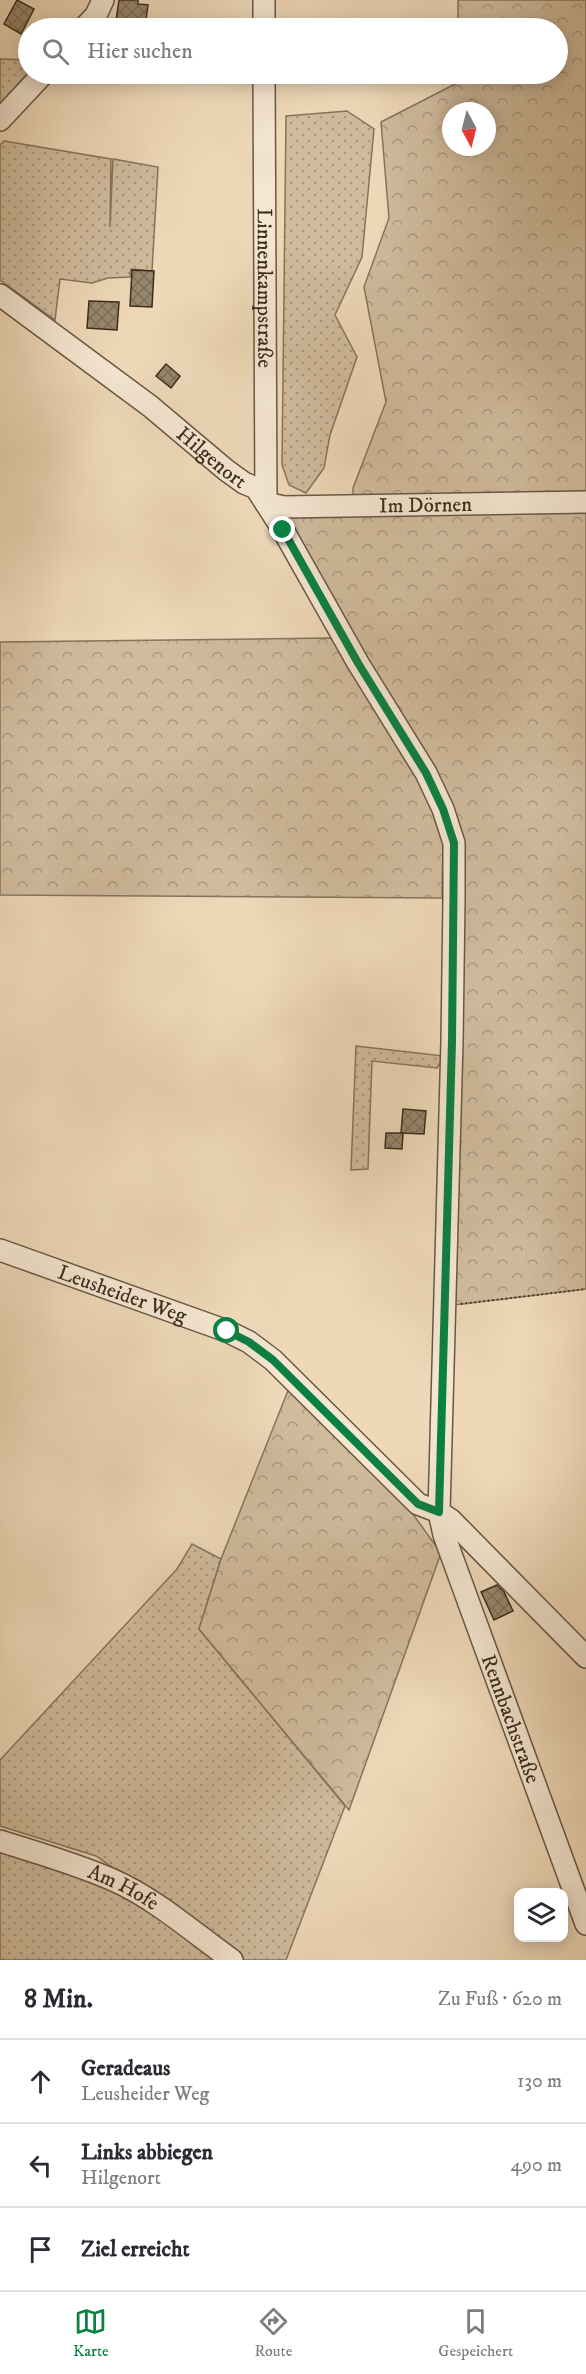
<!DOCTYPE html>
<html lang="de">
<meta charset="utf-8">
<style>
body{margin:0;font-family:"IM FELL DW Pica",serif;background:#f2f2f3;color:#2b2b33}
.controls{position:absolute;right:18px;bottom:18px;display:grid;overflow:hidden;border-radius:12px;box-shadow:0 3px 15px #0003}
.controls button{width:54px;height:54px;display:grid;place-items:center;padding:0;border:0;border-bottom:2px solid #e1e1e2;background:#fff;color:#2b2b33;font:30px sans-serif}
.compass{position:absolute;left:442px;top:102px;width:54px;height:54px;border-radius:50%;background:#fff;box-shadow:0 3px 15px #0003;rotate:173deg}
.stop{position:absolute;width:18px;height:18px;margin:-14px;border:4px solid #0b8043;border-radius:50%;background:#fff}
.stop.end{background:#0b8043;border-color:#fff;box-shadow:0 2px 6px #0008}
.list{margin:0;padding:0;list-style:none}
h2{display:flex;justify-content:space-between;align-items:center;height:78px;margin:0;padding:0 24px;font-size:26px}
h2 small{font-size:20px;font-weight:400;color:#7c7c81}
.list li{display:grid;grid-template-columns:39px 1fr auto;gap:18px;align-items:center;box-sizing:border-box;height:84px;padding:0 24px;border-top:2px solid #e1e1e2}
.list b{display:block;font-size:22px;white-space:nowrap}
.list p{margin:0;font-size:20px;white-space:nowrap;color:#7c7c81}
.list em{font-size:20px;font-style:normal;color:#7c7c81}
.icon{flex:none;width:33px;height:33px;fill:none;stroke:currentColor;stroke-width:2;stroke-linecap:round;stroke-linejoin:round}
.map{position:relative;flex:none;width:586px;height:1960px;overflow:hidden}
.search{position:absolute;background:#fff;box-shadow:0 3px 15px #0003;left:18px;right:18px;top:18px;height:66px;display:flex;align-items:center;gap:15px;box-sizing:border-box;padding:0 21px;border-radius:33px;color:#7c7c81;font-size:22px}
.sheet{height:330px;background:#fff}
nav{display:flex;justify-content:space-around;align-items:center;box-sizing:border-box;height:84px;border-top:2px solid #e1e1e2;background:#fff;font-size:16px;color:#7c7c81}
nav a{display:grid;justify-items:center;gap:3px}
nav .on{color:#0b8043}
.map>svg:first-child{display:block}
.grass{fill:url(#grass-dots);stroke:#86745c;stroke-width:1.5}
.forest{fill:url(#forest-crowns);stroke:#86745c;stroke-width:1.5;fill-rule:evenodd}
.building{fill:url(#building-cross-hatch);stroke:#3b2d1c;stroke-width:1.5}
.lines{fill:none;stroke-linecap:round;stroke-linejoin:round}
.minor-casing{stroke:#685843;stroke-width:24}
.path{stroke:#3b2d1c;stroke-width:2;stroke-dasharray:1.5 3;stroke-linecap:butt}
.minor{stroke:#f4e6d1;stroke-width:21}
.route{stroke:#0b8043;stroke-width:8}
.labels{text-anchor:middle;stroke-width:4.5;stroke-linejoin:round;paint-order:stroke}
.street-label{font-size:21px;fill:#3b2d1c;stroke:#f4e6d1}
</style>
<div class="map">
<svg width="586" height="1960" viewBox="0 0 586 1960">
<defs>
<pattern id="grass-dots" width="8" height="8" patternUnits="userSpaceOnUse" patternTransform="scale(1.5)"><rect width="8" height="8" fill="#d0bb9d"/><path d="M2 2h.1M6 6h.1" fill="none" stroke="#aa987f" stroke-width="1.8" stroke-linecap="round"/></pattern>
<pattern id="forest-crowns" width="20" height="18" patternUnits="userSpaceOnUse" patternTransform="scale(1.5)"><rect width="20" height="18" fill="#d0bb9d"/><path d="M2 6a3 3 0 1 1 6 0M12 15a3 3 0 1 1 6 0" fill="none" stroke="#aa987f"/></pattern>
<pattern id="building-cross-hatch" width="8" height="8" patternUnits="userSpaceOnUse" patternTransform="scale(1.5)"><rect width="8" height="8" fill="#98866d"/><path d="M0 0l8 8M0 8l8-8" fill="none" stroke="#7d6e59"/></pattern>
</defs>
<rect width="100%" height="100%" fill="#eed8b8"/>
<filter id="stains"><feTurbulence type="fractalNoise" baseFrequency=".00333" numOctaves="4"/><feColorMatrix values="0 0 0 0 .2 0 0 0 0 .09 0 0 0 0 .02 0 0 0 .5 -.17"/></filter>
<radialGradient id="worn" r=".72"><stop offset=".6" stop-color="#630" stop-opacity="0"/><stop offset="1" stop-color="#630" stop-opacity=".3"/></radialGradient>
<g class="grass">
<polygon points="0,59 28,60 28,73 0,104"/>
<polygon points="347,111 374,129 362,257 335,315 357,357 330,435 324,468 306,493 289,485 282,465 286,116"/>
<polygon points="4,141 111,159 110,227 113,159 158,167 152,271 131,269 130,277 108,278 92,283 60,279 55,320 0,280 0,145"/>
<polygon points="356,1046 444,1056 437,1068 372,1061 368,1169 351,1170"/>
<polygon points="192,1544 221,1559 199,1629 345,1806 286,1960 244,1960 96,1856 0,1826 0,1760 177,1569"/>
<polygon points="0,1848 84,1877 133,1900 222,1960 0,1960"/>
</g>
<g class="forest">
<path d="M458,0h128v1289l-141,17 9,-463 -171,-313 1,-23 69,-1v-18l33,-86 -22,-115 25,-69 -8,-96 78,-40v-8h99v-46h-100zM451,111h36v36h-36z"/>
<polygon points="331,638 353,663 438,809 443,844 442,898 0,895 0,642"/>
<polygon points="289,1388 407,1506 441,1553 349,1810 199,1629 221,1559"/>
</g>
<g class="building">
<polygon points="17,0 34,9 21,34 4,24"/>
<polygon points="119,0 138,0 138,4 148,5 145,27 133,25 132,28 115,28"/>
<polygon points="132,270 154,271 152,307 130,306"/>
<polygon points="89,301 119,302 117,330 87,328"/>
<polygon points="166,364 180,376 171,388 156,376"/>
<polygon points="403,1109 426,1111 424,1134 401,1133"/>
<polygon points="386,1133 403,1133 402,1149 385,1148"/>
<polygon points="497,1585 504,1592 513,1611 494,1620 481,1592"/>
</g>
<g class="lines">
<g class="minor-casing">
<g id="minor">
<polyline points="264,0 264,28"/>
<polyline points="84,28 96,15 103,0"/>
<path id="s1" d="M264,74l2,429"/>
<polyline points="0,120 43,74"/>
<path id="s2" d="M0,295l150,111 76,64 18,13 12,5 27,42 75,133 68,110 17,36 11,34v56l-2,142 -13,471 5,23 142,389"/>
<path id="s3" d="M266,503l18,4 302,-5"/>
<path id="s4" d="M0,1250l227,81 22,11 24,18 145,144 21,8 12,8 135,137"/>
<path id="s5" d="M0,1841c38,12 77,23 113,39 43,19 81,53 119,80"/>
</g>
</g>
<polyline class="path" points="461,1304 586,1289"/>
<use href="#minor" class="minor"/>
</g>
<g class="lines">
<polyline class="route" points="227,1331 249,1342 273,1360 418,1504 439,1512 452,1041 454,843 443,809 426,773 358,663 283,530"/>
</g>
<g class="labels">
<g class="street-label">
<text dy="7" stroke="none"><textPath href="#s1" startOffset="214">Linnenkampstraße</textPath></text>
<text dy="7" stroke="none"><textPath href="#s2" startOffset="267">Hilgenort</textPath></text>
<text dy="7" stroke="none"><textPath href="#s3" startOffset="160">Im Dörnen</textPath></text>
<text dy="7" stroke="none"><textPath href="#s4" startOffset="130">Leusheider Weg</textPath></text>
<text dy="7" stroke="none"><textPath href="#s2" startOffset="1617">Rennbachstraße</textPath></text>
<text dy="7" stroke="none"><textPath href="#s5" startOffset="132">Am Hofe</textPath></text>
</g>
</g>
<rect width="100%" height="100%" filter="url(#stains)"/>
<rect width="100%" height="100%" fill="url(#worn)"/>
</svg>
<div class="controls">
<button><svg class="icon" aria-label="layers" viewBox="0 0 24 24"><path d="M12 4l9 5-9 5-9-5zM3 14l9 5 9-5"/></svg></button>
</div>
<svg class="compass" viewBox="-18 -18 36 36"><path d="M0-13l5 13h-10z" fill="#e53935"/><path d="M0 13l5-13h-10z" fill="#7c7c81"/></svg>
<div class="stop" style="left:227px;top:1331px"></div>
<div class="stop end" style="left:283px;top:530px"></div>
<div class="search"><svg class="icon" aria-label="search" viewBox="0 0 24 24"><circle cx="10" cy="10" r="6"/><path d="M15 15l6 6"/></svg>Hier suchen</div>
</div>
<section class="sheet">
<h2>8 Min.<small>Zu Fuß · 620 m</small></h2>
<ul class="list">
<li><svg class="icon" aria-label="ahead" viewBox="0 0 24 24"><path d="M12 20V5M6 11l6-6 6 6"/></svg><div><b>Geradeaus</b><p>Leusheider Weg</p></div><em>130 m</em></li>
<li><svg class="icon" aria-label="left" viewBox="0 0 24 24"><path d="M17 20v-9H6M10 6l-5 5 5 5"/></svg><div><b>Links abbiegen</b><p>Hilgenort</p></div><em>490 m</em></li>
<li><svg class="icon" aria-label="arrive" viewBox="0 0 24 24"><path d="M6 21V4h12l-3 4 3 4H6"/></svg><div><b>Ziel erreicht</b></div></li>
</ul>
</section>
<nav>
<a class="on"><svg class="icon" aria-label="map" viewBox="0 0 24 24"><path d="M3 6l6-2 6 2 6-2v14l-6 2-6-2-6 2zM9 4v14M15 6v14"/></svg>Karte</a>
<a><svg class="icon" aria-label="directions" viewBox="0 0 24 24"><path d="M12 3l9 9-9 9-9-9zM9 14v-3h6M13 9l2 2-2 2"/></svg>Route</a>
<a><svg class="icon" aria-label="saved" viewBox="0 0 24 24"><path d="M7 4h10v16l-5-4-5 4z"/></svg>Gespeichert</a>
</nav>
